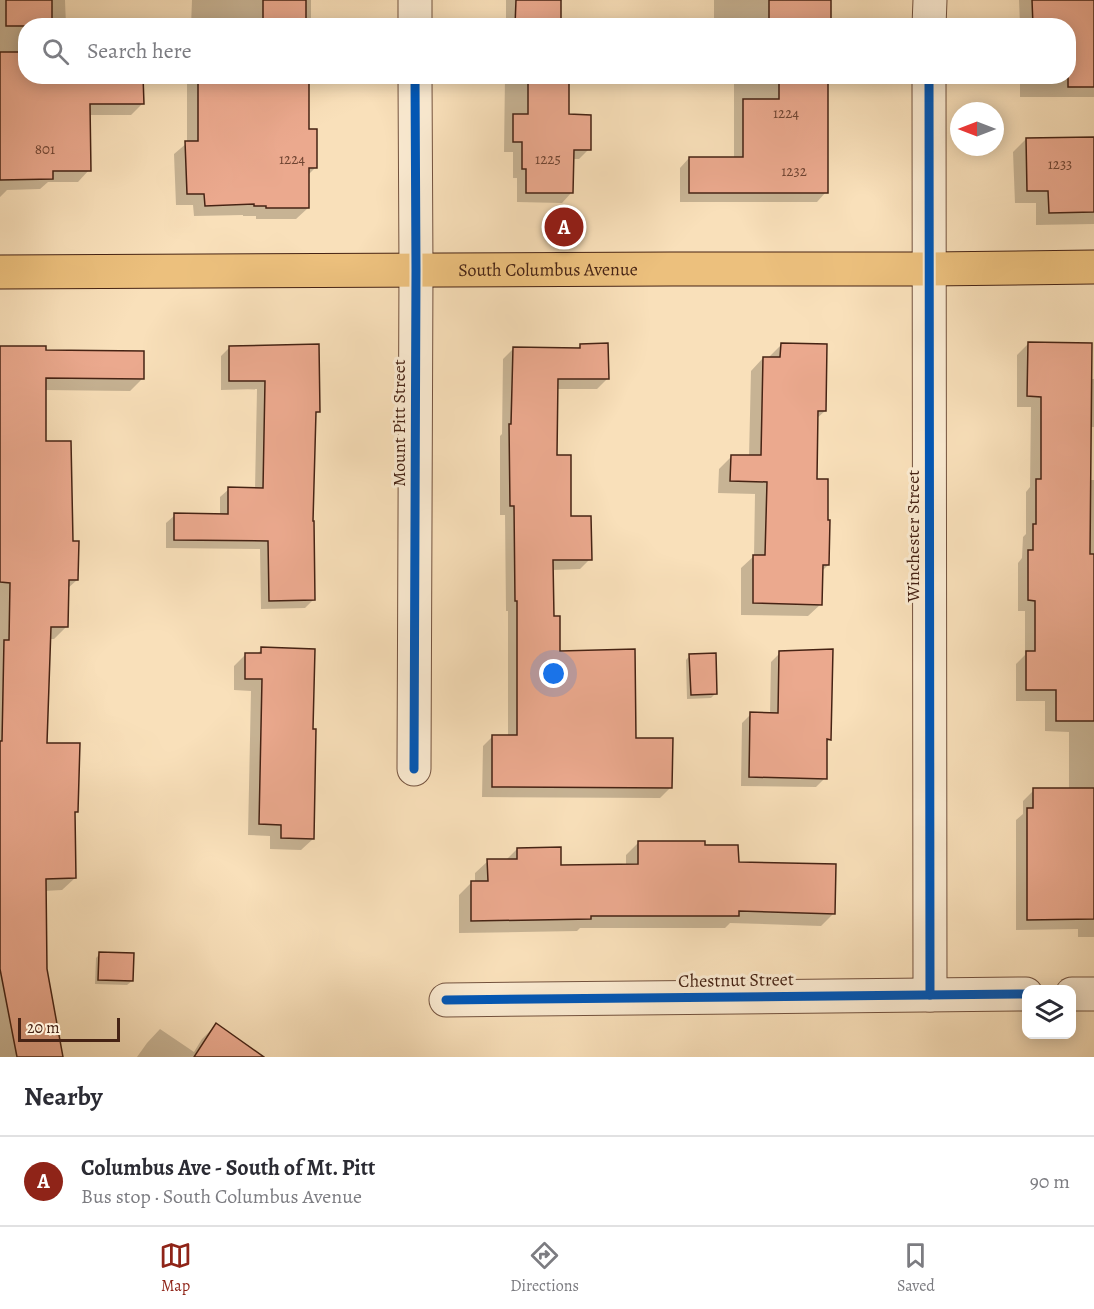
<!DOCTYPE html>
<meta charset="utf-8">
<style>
body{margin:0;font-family:Alegreya,serif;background:#f2f2f3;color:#2b2b33}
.controls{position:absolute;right:18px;bottom:18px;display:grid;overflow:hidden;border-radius:12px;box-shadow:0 3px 15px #0003}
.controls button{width:54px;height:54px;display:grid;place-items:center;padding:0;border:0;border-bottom:2px solid #e1e1e2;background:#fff;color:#2b2b33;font:30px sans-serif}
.compass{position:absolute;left:950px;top:102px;width:54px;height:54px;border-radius:50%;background:#fff;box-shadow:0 3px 15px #0003;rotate:270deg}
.scale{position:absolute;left:18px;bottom:15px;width:102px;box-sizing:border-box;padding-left:6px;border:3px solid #462314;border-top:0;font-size:16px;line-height:21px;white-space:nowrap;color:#462314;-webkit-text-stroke:4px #fbebd2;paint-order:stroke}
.you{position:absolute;left:554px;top:674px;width:21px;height:21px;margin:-15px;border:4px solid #fff;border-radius:50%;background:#1a73e8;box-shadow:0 0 0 9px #1a73e833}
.badge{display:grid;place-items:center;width:39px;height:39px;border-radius:50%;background:#8f2418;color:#fff;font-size:20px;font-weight:700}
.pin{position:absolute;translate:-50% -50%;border:3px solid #fff;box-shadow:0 2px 6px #0006}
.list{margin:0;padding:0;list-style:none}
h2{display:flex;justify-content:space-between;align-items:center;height:78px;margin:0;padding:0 24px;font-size:26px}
h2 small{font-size:20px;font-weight:400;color:#7c7c81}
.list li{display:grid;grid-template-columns:39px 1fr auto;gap:18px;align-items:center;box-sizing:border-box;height:90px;padding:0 24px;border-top:2px solid #e1e1e2}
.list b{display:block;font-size:22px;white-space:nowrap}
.list p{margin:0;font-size:20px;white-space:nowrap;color:#7c7c81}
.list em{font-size:20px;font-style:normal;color:#7c7c81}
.icon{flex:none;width:33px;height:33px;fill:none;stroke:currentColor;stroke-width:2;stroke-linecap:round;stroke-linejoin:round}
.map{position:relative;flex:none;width:1094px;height:1057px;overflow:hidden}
.search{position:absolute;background:#fff;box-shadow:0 3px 15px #0003;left:18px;right:18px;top:18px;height:66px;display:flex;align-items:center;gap:15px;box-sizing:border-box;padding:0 21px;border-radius:24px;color:#7c7c81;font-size:22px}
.sheet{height:168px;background:#fff}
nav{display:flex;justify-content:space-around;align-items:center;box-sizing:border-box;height:84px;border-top:2px solid #e1e1e2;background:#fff;font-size:16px;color:#7c7c81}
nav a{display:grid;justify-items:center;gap:3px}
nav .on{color:#8f2418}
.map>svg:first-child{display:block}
.shadow{fill:#0003}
.building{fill:#eba98e;stroke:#462314;stroke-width:1.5}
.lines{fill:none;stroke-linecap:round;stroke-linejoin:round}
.minor-casing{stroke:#73523e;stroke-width:35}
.major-casing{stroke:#462314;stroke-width:35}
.minor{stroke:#fbebd2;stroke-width:33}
.major{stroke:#ecc07d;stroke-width:33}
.cycleway-casing{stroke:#fbebd2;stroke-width:13}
.cycleway{stroke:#0057b8;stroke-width:9}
.labels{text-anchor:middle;stroke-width:6;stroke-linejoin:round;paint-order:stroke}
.number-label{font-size:15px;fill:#6f4432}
.street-label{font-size:18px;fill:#462314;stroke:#fbebd2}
</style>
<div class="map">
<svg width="1094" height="1057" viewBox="0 0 1094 1057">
<rect width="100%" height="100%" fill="#f9e0ba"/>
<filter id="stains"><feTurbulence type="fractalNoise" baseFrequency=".00333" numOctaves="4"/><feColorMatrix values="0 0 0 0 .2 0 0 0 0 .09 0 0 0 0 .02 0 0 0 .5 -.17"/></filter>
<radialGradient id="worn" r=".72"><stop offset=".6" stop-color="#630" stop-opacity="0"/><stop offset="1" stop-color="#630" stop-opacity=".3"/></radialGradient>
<g class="shadow">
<polygon points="0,0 65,0 66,26 26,26 26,76 142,104 131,115 89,115 89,170 78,182 48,182 40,189 7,190 0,197"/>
<polygon points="192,0 311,0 311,26 191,26"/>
<polygon points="506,0 562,0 560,4 559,26 506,26"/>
<rect x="714" y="0" width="115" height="26"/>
<polygon points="1019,0 1094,0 1094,97 1020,97 1020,76 1068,76 1068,26 1020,26"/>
<polygon points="187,76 315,76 308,84 308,130 316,167 308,175 308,208 296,219 256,219 256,216 243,216 243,215 194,216 193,205 176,205 174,154 187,143"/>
<polygon points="505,76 567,76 567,115 589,149 579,159 572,159 572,192 562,203 517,202 517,178 513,178 513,152 504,152"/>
<polygon points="714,76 827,76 826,192 817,202 680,202 680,168 689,158 734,158 734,83 714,83"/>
<polygon points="1094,138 1094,224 1036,225 1036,203 1015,203 1013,152 1026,139"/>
<polygon points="1028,344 1090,379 1094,379 1094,427 1089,427 1089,480 1094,480 1094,937 1078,937 1078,929 1016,930 1016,820 1023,814 1023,801 1034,790 1069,790 1069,732 1045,731 1045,701 1016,701 1016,664 1025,655 1025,611 1018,611 1018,563 1022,558 1023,537 1026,534 1026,492 1030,487 1031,407 1017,407 1017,355"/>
<polygon points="581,345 607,379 597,389 556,389 556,457 570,518 590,559 580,569 552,570 552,617 559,652 634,739 670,788 660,798 482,797 483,746 493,736 508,736 508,611 506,611 505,515 500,515 500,436 502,434 503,359 513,349 577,349"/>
<polygon points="781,345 825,411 816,419 816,480 828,565 822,571 821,604 808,616 741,615 741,568 754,556 755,494 718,493 719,469 731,457 749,457 751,371 763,358 768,358"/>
<polygon points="0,347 44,351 142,379 130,391 44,390 44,443 71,542 77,580 67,589 67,626 54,639 49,639 46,744 76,811 74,814 75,878 62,890 44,891 46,969 61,1057 0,1057"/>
<polygon points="230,347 318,411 315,415 312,522 314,599 305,608 261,609 260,549 166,548 166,523 175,515 220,515 220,497 229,489 255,489 257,389 221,390 221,356"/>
<polygon points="262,649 311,731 313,839 301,850 270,849 270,836 248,835 251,691 234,690 234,666 246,654 256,655"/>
<polygon points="780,653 830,739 826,743 825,778 816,787 741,786 742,723 751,714 770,714 771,662"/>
<polygon points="690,655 715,694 711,698 687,699 686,660"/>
<polygon points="639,842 704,846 834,913 821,926 730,923 725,928 580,928 577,931 459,933 459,895 472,882 475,882 475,873 488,861 506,860 517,849 560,867 626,866 626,855"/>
<polygon points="100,954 132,981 127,985 95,984 96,958"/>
<polygon points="216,1025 232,1057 137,1057 147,1043 160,1029 194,1052 202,1039"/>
</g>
<g class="building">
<rect x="6" y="0" width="46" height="26"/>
<rect x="263" y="0" width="43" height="26"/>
<polygon points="516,0 561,0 561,26 515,26"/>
<rect x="769" y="0" width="62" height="26"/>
<polygon points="1032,0 1094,0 1094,87 1068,87 1068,26 1033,26"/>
<polygon points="0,52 26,52 26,76 143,76 144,104 90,104 91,171 53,171 53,179 0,180"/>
<polygon points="198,76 309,76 309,129 317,129 317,168 309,168 309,208 266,208 266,206 254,206 254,204 205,206 204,194 187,194 185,141 198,141"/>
<polygon points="528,76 569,76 569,114 591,115 591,150 574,150 573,193 526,193 526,169 522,169 522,142 513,142 513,114 528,114"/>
<polygon points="779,76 828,76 828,193 689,193 689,157 743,157 743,99 779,99"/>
<polygon points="1094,137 1094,212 1049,213 1048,191 1027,191 1026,138"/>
<polygon points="1028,342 1092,343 1090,554 1094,554 1094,721 1056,721 1056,690 1026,690 1026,651 1035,651 1035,601 1028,600 1028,550 1033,550 1033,524 1036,524 1036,479 1041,479 1041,397 1027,396"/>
<polygon points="608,343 609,379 558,379 557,455 571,455 571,516 591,516 592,560 553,560 554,616 560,616 560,651 635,649 636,738 673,738 672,788 492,787 492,735 517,735 517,601 515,601 514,506 510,506 509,424 511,424 513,347 580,348 580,344"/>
<polygon points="781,343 827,344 826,411 818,411 817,479 828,479 828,520 830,520 829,565 823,565 822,605 753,603 753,555 765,555 767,482 730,481 731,455 761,455 763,357 780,357"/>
<polygon points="319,344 320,412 316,412 313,521 314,521 315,600 269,601 268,541 174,540 174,513 228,514 228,487 263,488 265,381 229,381 229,346"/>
<polygon points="0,346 46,346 46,350 144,351 144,379 46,378 46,441 71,441 73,541 79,541 78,580 69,580 68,627 51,627 47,743 80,743 78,812 75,812 76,878 46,879 47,969 63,1057 17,1057 0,969 0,741 2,741 4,640 9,640 10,583 0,582"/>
<polygon points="261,647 315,649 313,729 316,729 314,839 281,838 281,825 259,824 262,679 245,679 245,653 261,653"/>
<polygon points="833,649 831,740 827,739 827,779 749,777 750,712 778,713 779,651"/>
<polygon points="716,653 717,694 691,695 689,654"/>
<polygon points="1033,788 1094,788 1094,919 1027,920 1027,808 1033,808"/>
<polygon points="638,841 705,841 705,845 738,845 739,862 836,864 835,914 739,911 739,916 591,916 591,919 471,921 471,881 488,881 487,859 517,859 517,848 561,847 561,865 638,864"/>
<polygon points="99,952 134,953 133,981 98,980"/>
<polygon points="216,1023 264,1057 194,1057"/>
</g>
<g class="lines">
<g class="minor-casing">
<g id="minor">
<polyline points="415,26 415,0"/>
<polyline points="929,26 930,0"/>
<polyline points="929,76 930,995"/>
<polyline points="414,769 416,270 415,76"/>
<polyline points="1072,994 1094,994"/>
<polyline points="446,1000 1026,994"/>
</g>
</g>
<g class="major-casing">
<g id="major">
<path id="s1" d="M0,272l672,-3h257l165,-2"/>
</g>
</g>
<use href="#minor" class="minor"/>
<use href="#major" class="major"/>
<g class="cycleway-casing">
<g id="cycleway">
<polyline points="929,76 930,995"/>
<polyline points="414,769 416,270 415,76"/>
<polyline points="446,1000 1026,994"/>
</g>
</g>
<use href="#cycleway" class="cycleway"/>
</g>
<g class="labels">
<g class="number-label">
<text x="786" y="118">1224</text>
<text x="45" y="154">801</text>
<text x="292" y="164">1224</text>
<text x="548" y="164">1225</text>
<text x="1060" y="169">1233</text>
<text x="794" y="176">1232</text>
</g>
<g class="street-label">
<text dy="6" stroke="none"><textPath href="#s1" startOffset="548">South Columbus Avenue</textPath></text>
<text transform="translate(399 423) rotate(-90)" y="6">Mount Pitt Street</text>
<text transform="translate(913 536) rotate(-90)" y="6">Winchester Street</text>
<text transform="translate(736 980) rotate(-1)" y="6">Chestnut Street</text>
</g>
</g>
<rect width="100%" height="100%" filter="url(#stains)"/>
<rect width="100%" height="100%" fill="url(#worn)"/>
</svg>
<div class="controls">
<button><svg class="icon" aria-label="layers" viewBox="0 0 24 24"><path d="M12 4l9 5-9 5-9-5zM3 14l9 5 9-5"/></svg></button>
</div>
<svg class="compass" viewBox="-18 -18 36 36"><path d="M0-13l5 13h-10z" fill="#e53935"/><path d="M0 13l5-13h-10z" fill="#7c7c81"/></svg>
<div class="scale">20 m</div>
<div class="you"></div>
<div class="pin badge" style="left:564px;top:227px">A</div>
<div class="search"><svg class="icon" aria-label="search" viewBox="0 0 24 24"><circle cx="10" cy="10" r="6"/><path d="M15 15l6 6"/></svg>Search here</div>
</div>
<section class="sheet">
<h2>Nearby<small></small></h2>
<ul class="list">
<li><span class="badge">A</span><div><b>Columbus Ave - South of Mt. Pitt</b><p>Bus stop · South Columbus Avenue</p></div><em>90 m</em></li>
</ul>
</section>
<nav>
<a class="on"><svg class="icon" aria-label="map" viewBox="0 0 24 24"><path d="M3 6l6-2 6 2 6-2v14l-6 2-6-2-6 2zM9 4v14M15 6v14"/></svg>Map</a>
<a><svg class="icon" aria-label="directions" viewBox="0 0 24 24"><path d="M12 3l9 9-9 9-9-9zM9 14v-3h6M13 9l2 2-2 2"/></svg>Directions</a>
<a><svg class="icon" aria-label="saved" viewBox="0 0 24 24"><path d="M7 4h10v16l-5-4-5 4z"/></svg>Saved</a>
</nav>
